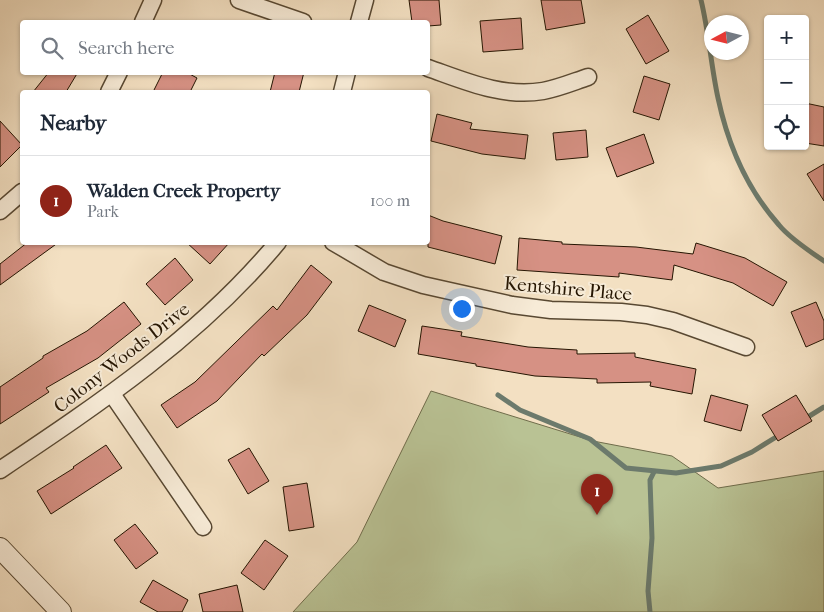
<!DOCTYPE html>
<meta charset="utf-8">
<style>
body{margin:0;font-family:"IM FELL French Canon",serif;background:#f2f2f3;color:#1f2937}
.controls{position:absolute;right:15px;top:15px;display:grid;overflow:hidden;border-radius:5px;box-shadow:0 1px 4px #0004}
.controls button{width:45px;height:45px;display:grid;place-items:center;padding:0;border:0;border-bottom:1px solid #e0e1e3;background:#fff;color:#1f2937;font:25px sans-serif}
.compass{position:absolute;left:704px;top:15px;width:45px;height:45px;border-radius:50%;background:#fff;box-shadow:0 1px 4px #0004;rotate:263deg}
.you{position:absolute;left:461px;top:308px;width:18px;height:18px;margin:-12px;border:4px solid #fff;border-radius:50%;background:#1a73e8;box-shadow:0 0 0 8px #1a73e833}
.badge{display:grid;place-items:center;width:32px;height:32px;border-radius:50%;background:#8f2418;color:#fff;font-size:16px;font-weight:700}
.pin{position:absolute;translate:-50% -41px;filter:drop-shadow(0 1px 2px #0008)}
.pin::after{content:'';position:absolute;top:26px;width:18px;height:15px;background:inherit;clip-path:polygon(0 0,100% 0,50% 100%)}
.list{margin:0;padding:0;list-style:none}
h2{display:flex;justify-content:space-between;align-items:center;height:65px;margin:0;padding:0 20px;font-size:21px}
h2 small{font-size:16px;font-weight:400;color:#747a83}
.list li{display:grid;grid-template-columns:32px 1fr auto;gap:15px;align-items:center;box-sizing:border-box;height:90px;padding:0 20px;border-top:1px solid #e0e1e3}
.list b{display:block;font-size:19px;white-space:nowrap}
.list p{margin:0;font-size:16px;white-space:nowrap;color:#747a83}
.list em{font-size:16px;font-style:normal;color:#747a83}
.icon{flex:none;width:28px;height:28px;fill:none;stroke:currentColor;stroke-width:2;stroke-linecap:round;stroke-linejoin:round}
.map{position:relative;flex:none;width:824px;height:612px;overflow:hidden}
.search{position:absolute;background:#fff;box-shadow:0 1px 4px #0004;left:20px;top:20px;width:410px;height:55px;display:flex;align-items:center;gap:12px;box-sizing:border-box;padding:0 18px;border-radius:5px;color:#747a83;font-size:19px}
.panel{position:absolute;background:#fff;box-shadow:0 1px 4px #0004;left:20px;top:90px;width:410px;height:155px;border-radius:5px}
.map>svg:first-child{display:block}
.green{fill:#b9c294;stroke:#6f6c4b}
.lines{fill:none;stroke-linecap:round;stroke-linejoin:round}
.stream{stroke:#6c7a6c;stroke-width:5}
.building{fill:#d69184;stroke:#251502}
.minor-casing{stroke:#584832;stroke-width:19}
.tertiary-casing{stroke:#584832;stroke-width:22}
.minor{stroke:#f7ebd7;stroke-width:16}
.tertiary{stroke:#f7ebd7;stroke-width:20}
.labels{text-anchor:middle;stroke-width:4;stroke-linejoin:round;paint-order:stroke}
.street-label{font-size:19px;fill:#251502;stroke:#f7ebd7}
</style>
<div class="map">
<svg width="824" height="612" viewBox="0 0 824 612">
<rect width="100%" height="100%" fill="#f3e0c2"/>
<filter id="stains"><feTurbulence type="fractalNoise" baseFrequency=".004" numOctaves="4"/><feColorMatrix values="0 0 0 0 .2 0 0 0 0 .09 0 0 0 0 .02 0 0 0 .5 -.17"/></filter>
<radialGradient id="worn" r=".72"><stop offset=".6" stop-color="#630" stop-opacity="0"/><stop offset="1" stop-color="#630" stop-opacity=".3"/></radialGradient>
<polygon class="green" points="431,391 593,441 672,456 718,488 824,471 824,612 293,612 357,542"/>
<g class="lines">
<g class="stream">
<path d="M701,0c8,33 10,66 17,98 10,47 29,91 61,127 9,11 33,28 45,36"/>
<polyline points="498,395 520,410 590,439 626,468 676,473 721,466 752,452 781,434"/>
<polyline points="803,420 824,407"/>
<polyline points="650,612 648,591 652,538 650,480 654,472"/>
</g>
</g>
<g class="building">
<polygon points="409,0 439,0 441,25 428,26 428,22 412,22"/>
<polygon points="541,0 581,0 585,23 546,30"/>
<polygon points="648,15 669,51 646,64 626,29"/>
<polygon points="521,18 523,49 483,52 480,21"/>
<polygon points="49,72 78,72 66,92 33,92"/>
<polygon points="163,72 186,72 197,78 190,92 153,92"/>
<polygon points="275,72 304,72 299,92 270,92"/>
<polygon points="644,76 670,84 659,120 633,112"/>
<polygon points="805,103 824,107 824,146 805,143"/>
<polygon points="437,114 472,123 470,129 528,135 525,159 482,154 431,141"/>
<polygon points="0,121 22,145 0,167"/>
<polygon points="586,130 588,157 556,160 553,133"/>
<polygon points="644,134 654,163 617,177 606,148"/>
<polygon points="824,164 824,201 807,174"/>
<polygon points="428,215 443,221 502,236 495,264 428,247"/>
<polygon points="519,238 562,242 562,244 636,247 693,254 696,243 745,258 787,282 773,306 733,283 674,265 672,280 619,273 619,277 517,270"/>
<polygon points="28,242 59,242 0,285 0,264"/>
<polygon points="186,242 230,242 210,264"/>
<polygon points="175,258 193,280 165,305 146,284"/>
<polygon points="311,265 332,282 307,315 264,356 262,354 217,401 177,428 161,405 195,382 273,306 277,310"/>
<polygon points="124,302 141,324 98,358 46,388 49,392 0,424 0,387 43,358 43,356 87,331"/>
<polygon points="816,302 824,321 824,339 806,347 791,312"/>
<polygon points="369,305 406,320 395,347 358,331"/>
<polygon points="422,326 462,332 461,336 528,347 577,350 577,354 635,353 635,357 696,369 692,394 650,386 651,382 597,383 597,379 535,376 476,366 476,364 418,354"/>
<polygon points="711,395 748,405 741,431 704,421"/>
<polygon points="796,395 812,421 778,441 762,415"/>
<polygon points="106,445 122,468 51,514 37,491 74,468 73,467"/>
<polygon points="249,448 269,481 248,494 228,460"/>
<polygon points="307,483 314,527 289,531 283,487"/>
<polygon points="135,524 158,553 136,569 114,540"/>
<polygon points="265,540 288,556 264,590 241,573"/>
<polygon points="153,580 188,600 182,612 158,612 140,602"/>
<polygon points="237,585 243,612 203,612 199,594"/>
</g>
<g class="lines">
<g class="minor-casing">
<g id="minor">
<polyline points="239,0 303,22"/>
<polyline points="143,22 153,0"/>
<polyline points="359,22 365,0"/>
<path d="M428,68c37,13 75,30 115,23 16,-3 30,-9 45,-14"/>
<polyline points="109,92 119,72"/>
<polyline points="342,92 347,72"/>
<polyline points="0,211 22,192"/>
<polyline points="333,242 384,272 423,285 512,305 551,310 621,312 647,315 673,321 746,347"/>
<polyline points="112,394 203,527"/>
<path d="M0,470c100,-67 200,-134 278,-228"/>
</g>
</g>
<g class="tertiary-casing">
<polyline id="tertiary" points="0,548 61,612"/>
</g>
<use href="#minor" class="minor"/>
<use href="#tertiary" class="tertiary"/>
</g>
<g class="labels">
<g class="street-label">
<text transform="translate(568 288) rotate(5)" y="7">Kentshire Place</text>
<text transform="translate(121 357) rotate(-38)" y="7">Colony Woods Drive</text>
</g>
</g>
<rect width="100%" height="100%" filter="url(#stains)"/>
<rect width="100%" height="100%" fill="url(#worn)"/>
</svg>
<div class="controls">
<button>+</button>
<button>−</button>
<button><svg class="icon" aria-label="locate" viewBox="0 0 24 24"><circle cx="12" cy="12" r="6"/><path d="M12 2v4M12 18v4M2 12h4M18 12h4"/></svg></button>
</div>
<svg class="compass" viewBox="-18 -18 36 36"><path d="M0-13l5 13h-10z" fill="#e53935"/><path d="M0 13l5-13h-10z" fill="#747a83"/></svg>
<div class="you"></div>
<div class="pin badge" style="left:597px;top:515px">1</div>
<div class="search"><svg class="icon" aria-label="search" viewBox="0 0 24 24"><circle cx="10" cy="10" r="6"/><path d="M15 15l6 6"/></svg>Search here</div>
<section class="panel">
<h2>Nearby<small></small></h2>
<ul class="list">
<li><span class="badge">1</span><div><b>Walden Creek Property</b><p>Park</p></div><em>100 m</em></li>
</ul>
</section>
</div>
